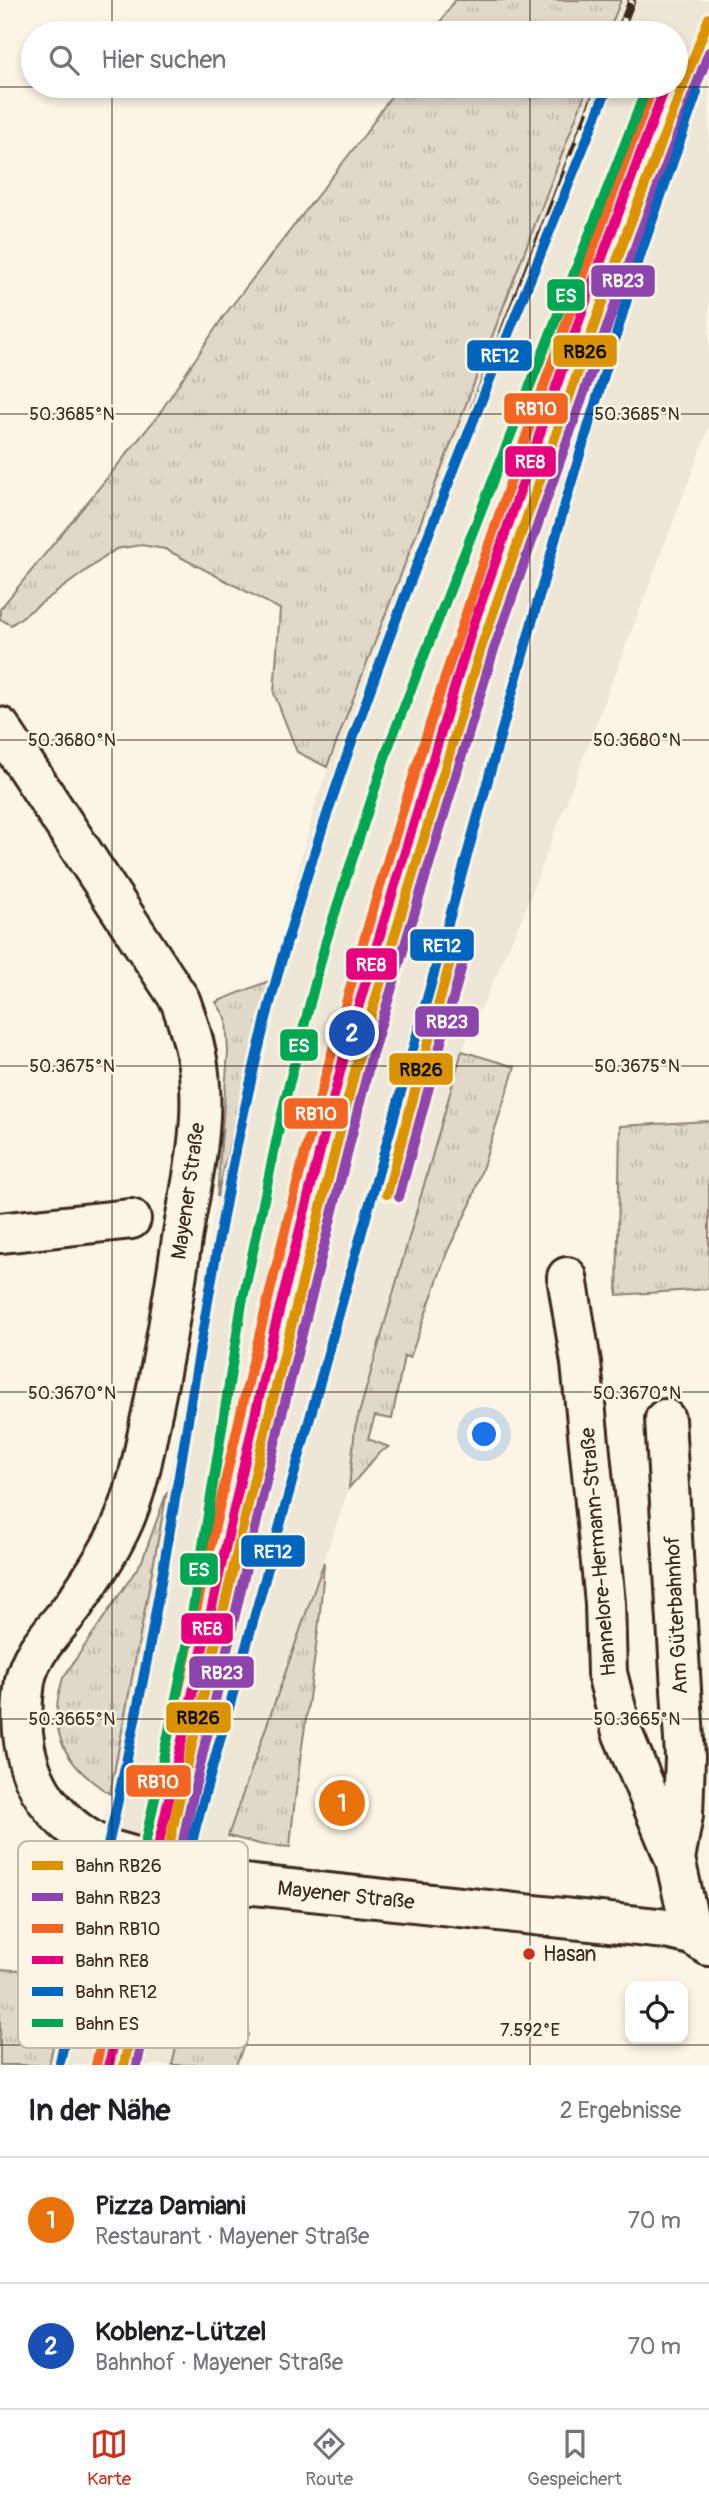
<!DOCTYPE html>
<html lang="de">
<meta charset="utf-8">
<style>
body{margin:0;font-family:Pangolin,sans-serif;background:#f6f6f6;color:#202124}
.controls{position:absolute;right:21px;bottom:21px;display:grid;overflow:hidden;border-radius:14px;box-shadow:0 4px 10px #0003}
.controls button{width:63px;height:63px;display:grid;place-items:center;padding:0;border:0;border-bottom:2px solid #e0e0e0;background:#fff;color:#202124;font:35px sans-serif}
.you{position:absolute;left:485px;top:1435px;width:24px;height:24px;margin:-18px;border:5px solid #fff;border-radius:50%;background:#1a73e8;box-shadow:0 0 0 10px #1a73e833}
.badge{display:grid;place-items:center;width:46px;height:46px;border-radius:50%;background:#c8321e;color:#fff;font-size:23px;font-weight:700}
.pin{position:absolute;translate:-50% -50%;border:4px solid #fff;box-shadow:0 2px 7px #0006}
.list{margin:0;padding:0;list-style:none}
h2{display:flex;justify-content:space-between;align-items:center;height:91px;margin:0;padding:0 28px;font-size:30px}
h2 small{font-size:23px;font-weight:400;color:#757577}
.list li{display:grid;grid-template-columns:46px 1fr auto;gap:21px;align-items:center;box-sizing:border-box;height:126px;padding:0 28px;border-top:2px solid #e0e0e0}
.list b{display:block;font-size:26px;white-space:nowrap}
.list p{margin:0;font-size:23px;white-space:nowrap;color:#757577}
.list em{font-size:23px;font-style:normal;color:#757577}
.icon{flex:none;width:38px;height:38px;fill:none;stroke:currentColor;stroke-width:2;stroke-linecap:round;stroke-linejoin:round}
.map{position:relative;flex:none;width:709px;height:2065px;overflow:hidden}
.search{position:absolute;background:#fff;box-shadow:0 4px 10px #0003;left:21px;right:21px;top:21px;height:77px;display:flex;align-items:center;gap:18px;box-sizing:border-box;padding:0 24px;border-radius:38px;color:#757577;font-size:26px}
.sheet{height:343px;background:#fff}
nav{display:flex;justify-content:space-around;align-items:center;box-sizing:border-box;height:98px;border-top:2px solid #e0e0e0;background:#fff;font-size:19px;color:#757577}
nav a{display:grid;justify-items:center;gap:4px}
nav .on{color:#c8321e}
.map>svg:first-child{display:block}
.built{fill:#eee6d6}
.grass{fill:url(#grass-tufts);stroke:#8e8173;stroke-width:2}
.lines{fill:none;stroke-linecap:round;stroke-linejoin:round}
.minor-casing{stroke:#3b2a1e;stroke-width:44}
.tertiary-casing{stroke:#3b2a1e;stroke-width:44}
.minor{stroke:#fcf5e5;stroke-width:38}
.tertiary{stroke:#fcf5e5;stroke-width:38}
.rail-casing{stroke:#3b2a1e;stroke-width:8}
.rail{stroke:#fcf5e5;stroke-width:5;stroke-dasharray:16;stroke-linecap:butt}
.rail-1-casing{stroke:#fcf5e5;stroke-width:16}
.rail-2-casing{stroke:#fcf5e5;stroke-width:16}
.rail-3-casing{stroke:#fcf5e5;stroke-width:16}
.rail-4-casing{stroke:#fcf5e5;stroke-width:16}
.rail-5-casing{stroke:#fcf5e5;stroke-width:16}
.rail-6-casing{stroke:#fcf5e5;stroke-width:16}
.rail-1{stroke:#db9304;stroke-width:10}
.rail-2{stroke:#8e44ad;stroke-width:10}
.rail-3{stroke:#f26522;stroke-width:10}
.rail-4{stroke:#e5007d;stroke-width:10}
.rail-5{stroke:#0065bd;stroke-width:10}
.rail-6{stroke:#00a651;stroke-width:10}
.ticks{fill:none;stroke:#3b2a1e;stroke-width:2;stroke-opacity:0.45}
.poi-dot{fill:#c8321e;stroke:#fcf5e5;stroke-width:2.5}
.labels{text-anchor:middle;stroke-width:5;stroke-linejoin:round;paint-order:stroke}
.street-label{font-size:21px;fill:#3b2a1e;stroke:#fcf5e5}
.poi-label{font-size:21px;fill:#3b2a1e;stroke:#fcf5e5;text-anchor:start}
.key{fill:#fcf5e5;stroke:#c2b8a9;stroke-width:2}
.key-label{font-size:19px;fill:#3b2a1e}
.ticks-label{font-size:18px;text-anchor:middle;fill:#3b2a1e;stroke:#fcf5e5;stroke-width:5;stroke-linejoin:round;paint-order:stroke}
.line-badge{stroke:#fcf5e5;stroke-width:2.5}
.badge-label{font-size:19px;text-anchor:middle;font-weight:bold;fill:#fff}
.pale-badge-label{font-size:19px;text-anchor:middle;font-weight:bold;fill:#111}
</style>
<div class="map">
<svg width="709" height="2065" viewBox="0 0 709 2065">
<defs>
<pattern id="grass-tufts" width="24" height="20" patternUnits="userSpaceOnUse" patternTransform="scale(1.75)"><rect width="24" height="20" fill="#e0d8c8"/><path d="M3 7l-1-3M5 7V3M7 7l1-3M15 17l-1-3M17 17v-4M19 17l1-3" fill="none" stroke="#c1baab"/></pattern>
</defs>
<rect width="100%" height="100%" fill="#fcf5e5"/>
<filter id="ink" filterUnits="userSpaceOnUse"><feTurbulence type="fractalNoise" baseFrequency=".0143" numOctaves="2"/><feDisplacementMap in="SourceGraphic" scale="14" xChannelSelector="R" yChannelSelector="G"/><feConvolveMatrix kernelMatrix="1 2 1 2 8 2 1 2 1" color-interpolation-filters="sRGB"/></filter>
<g filter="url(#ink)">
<polygon class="built" points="621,0 709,0 709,428 524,913 462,1051 355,1428 349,1488 228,1836 172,2065 49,2065 110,1794 176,1441 217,1197 269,981 317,799 588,86 676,86 676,33 608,33"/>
<g class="grass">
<polygon points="455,0 621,0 608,33 433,33"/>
<polygon points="398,86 588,86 327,767 297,752 274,693 280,609 165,549 141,545 116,549 11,625 0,619 0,609 157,417 223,317 365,134"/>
<polygon points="269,981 217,1197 228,1052 226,1018 216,1002"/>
<polygon points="462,1051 515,1067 471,1203 448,1250 410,1358 404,1356 392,1419 375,1416 368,1439 389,1447 379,1453 349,1488 355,1428"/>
<polygon points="709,1121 709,1289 617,1295 620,1126"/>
<path d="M167,1492l-57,302c-46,-29 -64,-63 -47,-116l79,-117z"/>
<path d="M324,1562c-5,95 -26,189 -34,285l-27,-2 -35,-9z"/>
<path d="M75,1867l15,3 -41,195h-49v-96l31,2 8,-39c-23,-30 9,-56 36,-65z"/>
<polygon points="210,1904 226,1910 242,1936 248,2035 236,2065 172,2065"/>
</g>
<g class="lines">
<g class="minor-casing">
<g id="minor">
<polyline points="0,1233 131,1219"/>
<polyline points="567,1277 581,1363 605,1603 607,1673 622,1732 675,1859"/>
<polyline points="665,1419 685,1757 683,1815 675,1859 692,1935"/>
</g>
</g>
<g class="tertiary-casing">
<path id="tertiary" d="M0,727l180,273c10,28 19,56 20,87 3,50 -10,103 -18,152 -9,62 -19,123 -32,183 -7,36 -14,74 -30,107 -13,27 -30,52 -47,77 -17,23 -43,46 -48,75 -11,75 10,131 79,167l121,34 441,47 26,6 17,11"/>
</g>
<use href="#minor" class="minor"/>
<use href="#tertiary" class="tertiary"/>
<g class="rail-casing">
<g id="rail">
<polyline points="619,33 632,0"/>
<polyline points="473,410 599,86"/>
</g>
</g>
<use href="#rail" class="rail"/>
<g class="rail-1-casing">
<g id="rail-1">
<polyline points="387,1194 455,944"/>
<polyline points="124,2065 175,1818 267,1423 360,1051 482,645 627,232 709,18"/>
</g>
</g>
<g class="rail-2-casing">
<g id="rail-2">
<polyline points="399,1197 467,947"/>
<polyline points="137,2065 187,1821 279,1426 372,1054 494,649 639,236 709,52"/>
</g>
</g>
<g class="rail-3-casing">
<path id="rail-3" d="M96,2065c77,-343 146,-689 240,-1027 90,-323 200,-639 317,-952"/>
</g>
<g class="rail-4-casing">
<polyline id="rail-4" points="109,2065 274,1331 348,1041 473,626 586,301 664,90"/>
</g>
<g class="rail-5-casing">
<g id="rail-5">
<polyline points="177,1905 196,1826 567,497 641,253 697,92"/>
<path d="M60,2062c30,-141 65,-282 91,-424 44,-238 70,-477 140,-710 86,-287 207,-564 317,-842"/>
</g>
</g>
<g class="rail-6-casing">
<polyline id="rail-6" points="126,1934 187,1646 242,1303 285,1100 326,941 388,748 644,95"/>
</g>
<use href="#rail-1" class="rail-1"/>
<use href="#rail-2" class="rail-2"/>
<use href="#rail-3" class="rail-3"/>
<use href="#rail-4" class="rail-4"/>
<use href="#rail-5" class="rail-5"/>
<use href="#rail-6" class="rail-6"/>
</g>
</g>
<path class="ticks" d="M112,0v33M530,0v33M112,86v1979M530,86v1979M0,87h709M0,414h709M0,740h709M0,1066h709M0,1392h709M0,1719h709M0,2045h709"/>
<circle class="poi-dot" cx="529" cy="1954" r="7"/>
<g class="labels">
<g class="street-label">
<text transform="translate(188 1191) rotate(-82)" y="7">Mayener Straße</text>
<text transform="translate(598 1552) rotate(-95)" y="7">Hannelore-Hermann-Straße</text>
<text transform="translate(676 1615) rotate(-93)" y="7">Am Güterbahnhof</text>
<text transform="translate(346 1895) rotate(6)" y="7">Mayener Straße</text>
</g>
<g class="poi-label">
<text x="543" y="1961">Hasan</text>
</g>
</g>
<rect x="18" y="1841" width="230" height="207" rx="10" class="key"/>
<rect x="32" y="1861" width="31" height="9" fill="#db9304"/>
<rect x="32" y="1893" width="31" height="8" fill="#8e44ad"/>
<rect x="32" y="1924" width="31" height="9" fill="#f26522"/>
<rect x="32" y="1956" width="31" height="8" fill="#e5007d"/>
<rect x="32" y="1987" width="31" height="9" fill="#0065bd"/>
<rect x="32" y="2019" width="31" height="8" fill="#00a651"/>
<g class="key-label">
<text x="75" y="1872">Bahn RB26</text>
<text x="75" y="1904">Bahn RB23</text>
<text x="75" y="1935">Bahn RB10</text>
<text x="75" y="1967">Bahn RE8</text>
<text x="75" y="1998">Bahn RE12</text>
<text x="75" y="2030">Bahn ES</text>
</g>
<g class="ticks-label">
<text x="72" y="420">50.3685°N</text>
<text x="637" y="420">50.3685°N</text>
<text x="72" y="746">50.3680°N</text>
<text x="637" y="746">50.3680°N</text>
<text x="72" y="1072">50.3675°N</text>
<text x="637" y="1072">50.3675°N</text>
<text x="72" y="1399">50.3670°N</text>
<text x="637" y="1399">50.3670°N</text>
<text x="72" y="1725">50.3665°N</text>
<text x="637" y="1725">50.3665°N</text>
<text x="530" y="2036">7.592°E</text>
</g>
<g class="line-badge">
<rect x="590" y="264" width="66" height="34" rx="7" fill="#8e44ad"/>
<rect x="546" y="278" width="40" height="34" rx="7" fill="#00a651"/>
<rect x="552" y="334" width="66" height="34" rx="7" fill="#db9304"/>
<rect x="466" y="339" width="67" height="33" rx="7" fill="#0065bd"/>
<rect x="503" y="392" width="66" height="33" rx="7" fill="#f26522"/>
<rect x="504" y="445" width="53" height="33" rx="7" fill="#e5007d"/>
<rect x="409" y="928" width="66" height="34" rx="7" fill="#0065bd"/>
<rect x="345" y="947" width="53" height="34" rx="7" fill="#e5007d"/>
<rect x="414" y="1005" width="66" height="33" rx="7" fill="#8e44ad"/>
<rect x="279" y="1028" width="40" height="34" rx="7" fill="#00a651"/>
<rect x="388" y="1052" width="66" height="34" rx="7" fill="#db9304"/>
<rect x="283" y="1097" width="66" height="33" rx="7" fill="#f26522"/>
<rect x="240" y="1534" width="66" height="34" rx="7" fill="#0065bd"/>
<rect x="179" y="1552" width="40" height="34" rx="7" fill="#00a651"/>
<rect x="180" y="1612" width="54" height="33" rx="7" fill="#e5007d"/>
<rect x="188" y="1655" width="67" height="34" rx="7" fill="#8e44ad"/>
<rect x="165" y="1701" width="67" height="33" rx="7" fill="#db9304"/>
<rect x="125" y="1764" width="67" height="34" rx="7" fill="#f26522"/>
</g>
<g class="badge-label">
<text x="623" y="287">RB23</text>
<text x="566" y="302">ES</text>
<text x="500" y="362">RE12</text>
<text x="536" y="415">RB10</text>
<text x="530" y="468">RE8</text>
<text x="442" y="952">RE12</text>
<text x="371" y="971">RE8</text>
<text x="447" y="1028">RB23</text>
<text x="299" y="1052">ES</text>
<text x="316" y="1120">RB10</text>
<text x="273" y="1558">RE12</text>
<text x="199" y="1576">ES</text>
<text x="207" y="1635">RE8</text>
<text x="222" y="1679">RB23</text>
<text x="158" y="1788">RB10</text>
</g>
<g class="pale-badge-label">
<text x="585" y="358">RB26</text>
<text x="421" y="1076">RB26</text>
<text x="198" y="1724">RB26</text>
</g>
</svg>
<div class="controls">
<button><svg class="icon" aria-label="locate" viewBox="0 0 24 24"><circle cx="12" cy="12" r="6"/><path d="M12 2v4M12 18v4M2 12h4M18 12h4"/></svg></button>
</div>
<div class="you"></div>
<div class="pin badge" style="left:342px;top:1803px;background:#e8710a">1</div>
<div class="pin badge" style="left:352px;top:1033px;background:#1a4fb4">2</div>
<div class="search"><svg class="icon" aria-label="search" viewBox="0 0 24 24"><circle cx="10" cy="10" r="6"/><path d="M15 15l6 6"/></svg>Hier suchen</div>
</div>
<section class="sheet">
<h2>In der Nähe<small>2 Ergebnisse</small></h2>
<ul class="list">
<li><span class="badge" style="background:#e8710a">1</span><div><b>Pizza Damiani</b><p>Restaurant · Mayener Straße</p></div><em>70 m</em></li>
<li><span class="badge" style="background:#1a4fb4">2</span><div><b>Koblenz-Lützel</b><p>Bahnhof · Mayener Straße</p></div><em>70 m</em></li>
</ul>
</section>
<nav>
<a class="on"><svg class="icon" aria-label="map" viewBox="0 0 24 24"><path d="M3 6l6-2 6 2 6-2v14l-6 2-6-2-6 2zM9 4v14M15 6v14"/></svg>Karte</a>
<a><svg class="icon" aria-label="directions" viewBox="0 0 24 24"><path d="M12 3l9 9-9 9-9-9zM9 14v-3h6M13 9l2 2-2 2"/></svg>Route</a>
<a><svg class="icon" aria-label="saved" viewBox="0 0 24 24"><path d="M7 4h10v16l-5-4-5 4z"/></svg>Gespeichert</a>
</nav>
